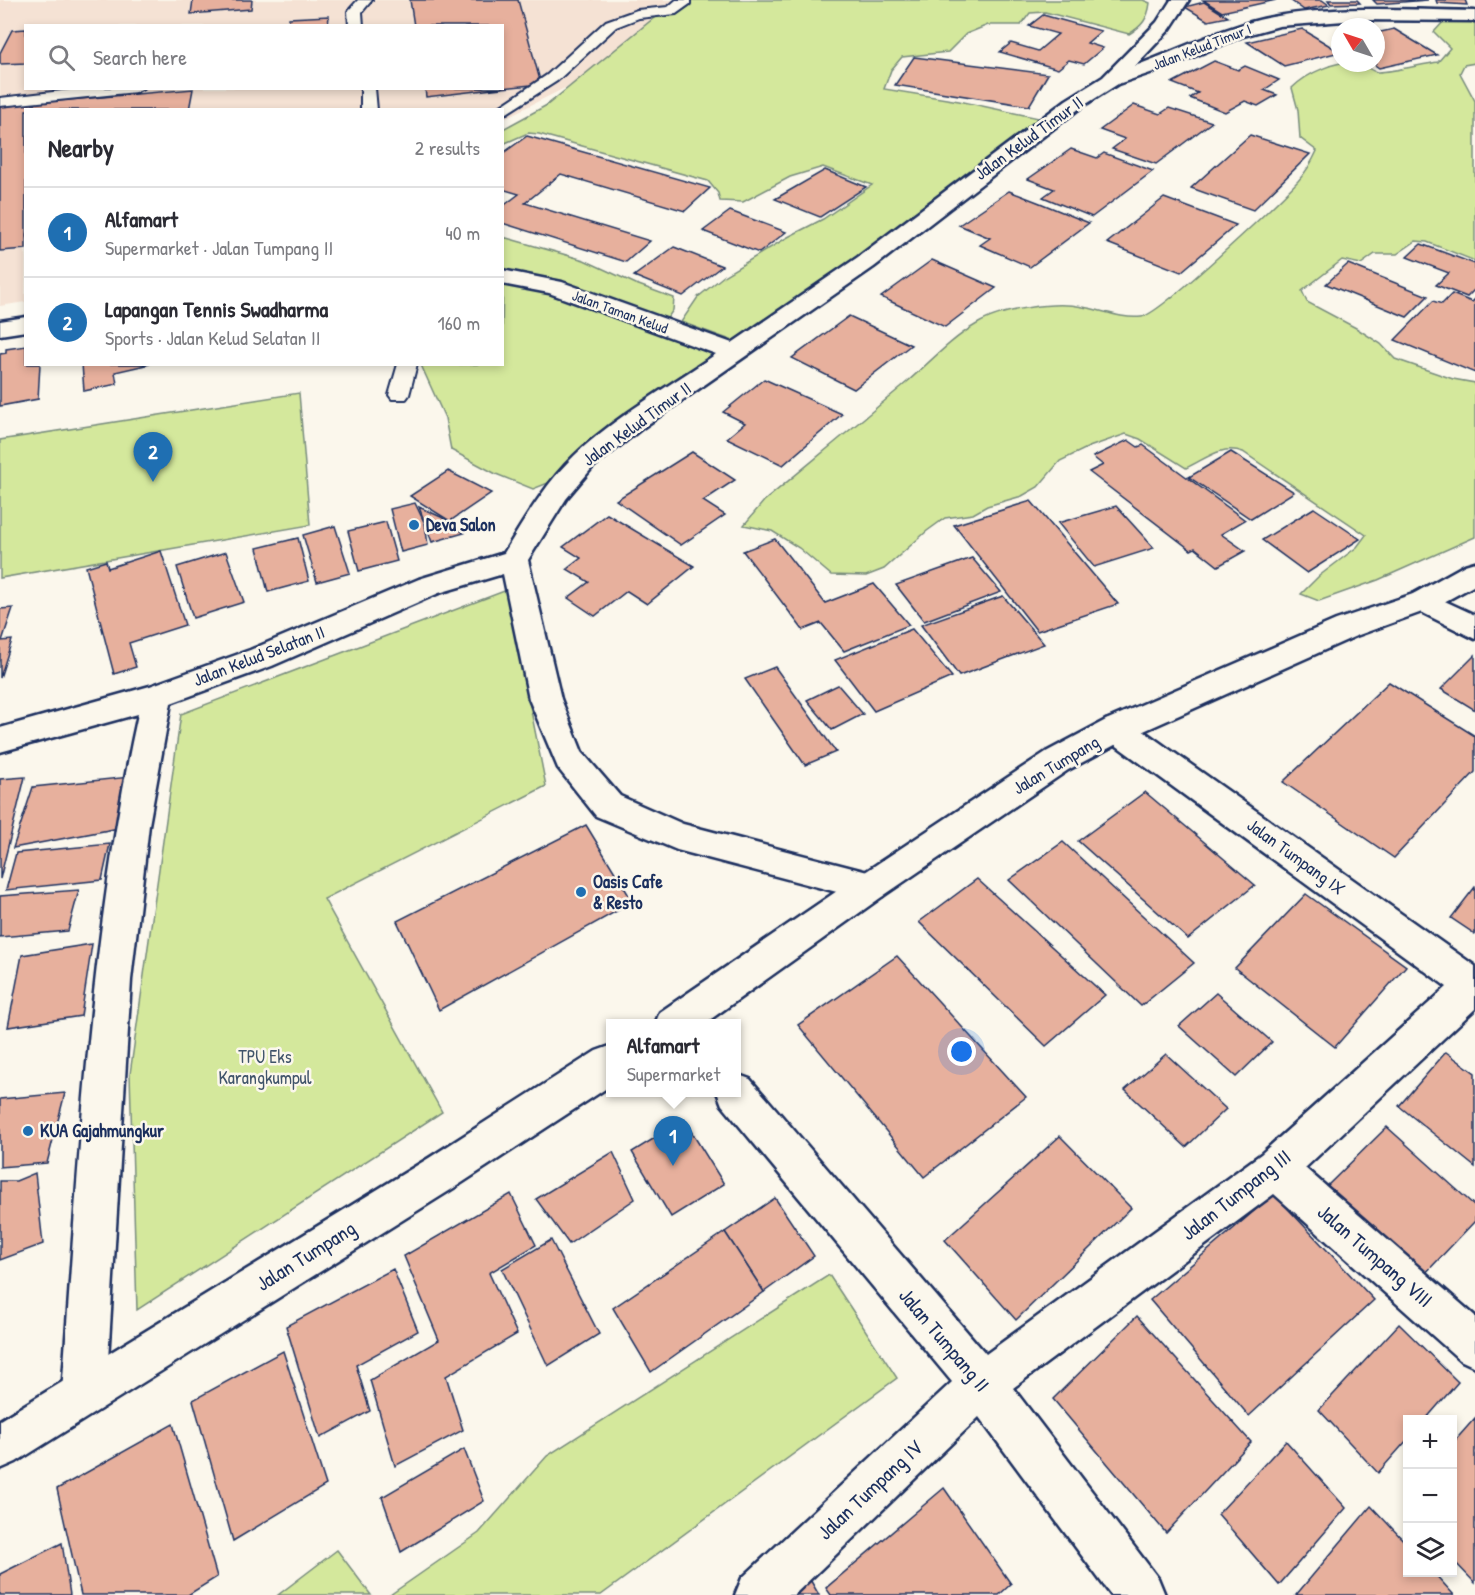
<!DOCTYPE html>
<meta charset="utf-8">
<style>
body{margin:0;font-family:"Patrick Hand",sans-serif;background:#f7f7f7;color:#2b2b33}
.controls{position:absolute;right:18px;bottom:18px;display:grid;overflow:hidden;border-radius:0px;box-shadow:0 3px 9px #0003}
.controls button{width:54px;height:54px;display:grid;place-items:center;padding:0;border:0;border-bottom:2px solid #e1e1e2;background:#fff;color:#2b2b33;font:30px sans-serif}
.compass{position:absolute;left:1331px;top:18px;width:54px;height:54px;border-radius:50%;background:#fff;box-shadow:0 3px 9px #0003;rotate:309deg}
.you{position:absolute;left:962px;top:1052px;width:21px;height:21px;margin:-15px;border:4px solid #fff;border-radius:50%;background:#1a73e8;box-shadow:0 0 0 9px #1a73e833}
.badge{display:grid;place-items:center;width:39px;height:39px;border-radius:50%;background:#1f6fb2;color:#fff;font-size:20px;font-weight:700}
.pin{position:absolute;translate:-50% -50px;filter:drop-shadow(0 2px 3px #0008)}
.pin::after{content:'';position:absolute;top:32px;width:21px;height:18px;background:inherit;clip-path:polygon(0 0,100% 0,50% 100%)}
.popup{position:absolute;left:606px;top:1019px;width:135px;height:78px;box-sizing:border-box;display:grid;place-content:center;border-radius:0px;background:#fff;filter:drop-shadow(0 2px 4px #0005);font-size:20px;white-space:nowrap;color:#7c7c81}
.popup b{font-size:22px;color:#2b2b33}
.popup::after{content:'';position:absolute;left:50%;top:100%;margin-left:-12px;border:12px solid transparent;border-top-color:#fff}
.list{margin:0;padding:0;list-style:none}
h2{display:flex;justify-content:space-between;align-items:center;height:78px;margin:0;padding:0 24px;font-size:26px}
h2 small{font-size:20px;font-weight:400;color:#7c7c81}
.list li{display:grid;grid-template-columns:39px 1fr auto;gap:18px;align-items:center;box-sizing:border-box;height:90px;padding:0 24px;border-top:2px solid #e1e1e2}
.list b{display:block;font-size:22px;white-space:nowrap}
.list p{margin:0;font-size:20px;white-space:nowrap;color:#7c7c81}
.list em{font-size:20px;font-style:normal;color:#7c7c81}
.icon{flex:none;width:33px;height:33px;fill:none;stroke:currentColor;stroke-width:2;stroke-linecap:round;stroke-linejoin:round}
.map{position:relative;flex:none;width:1475px;height:1595px;overflow:hidden}
.search{position:absolute;background:#fff;box-shadow:0 3px 9px #0003;left:24px;top:24px;width:480px;height:66px;display:flex;align-items:center;gap:15px;box-sizing:border-box;padding:0 21px;border-radius:0px;color:#7c7c81;font-size:22px}
.panel{position:absolute;background:#fff;box-shadow:0 3px 9px #0003;left:24px;top:108px;width:480px;height:258px;border-radius:0px}
.map>svg:first-child{display:block}
.built{fill:#f5e2d4;fill-rule:evenodd}
.green{fill:#d4e89c;stroke:#788c7d;stroke-width:1.5}
.building{fill:#e7b09d;stroke:#1b2f5e;stroke-width:1.5}
.lines{fill:none;stroke-linecap:round;stroke-linejoin:round}
.lane-casing{stroke:#1b2f5e;stroke-width:4}
.street-casing{stroke:#1b2f5e;stroke-width:5}
.secondary-casing{stroke:#1b2f5e;stroke-width:5}
.lane{fill:#fbf7ec;fill-rule:evenodd}
.street{fill:#fbf7ec;fill-rule:evenodd}
.secondary{fill:#fbf7ec;fill-rule:evenodd}
.poi-dot{fill:#1f6fb2;stroke:#fbf7ec;stroke-width:2}
.labels{text-anchor:middle;stroke-width:5;stroke-linejoin:round;paint-order:stroke}
.far-street-label{font-size:15px;fill:#1b2f5e;stroke:#fbf7ec}
.street-label{font-size:18px;fill:#1b2f5e;stroke:#fbf7ec}
.poi-label{font-size:18px;font-weight:bold;fill:#1b2f5e;stroke:#fbf7ec;text-anchor:start}
.park-label{font-size:18px;fill:#40546a;stroke:#fbf7ec}
.near-street-label{font-size:21px;fill:#1b2f5e;stroke:#fbf7ec}
</style>
<div class="map">
<svg width="1475" height="1595" viewBox="0 0 1475 1595">
<rect width="100%" height="100%" fill="#fbf7ec"/>
<filter id="ink" filterUnits="userSpaceOnUse"><feTurbulence type="fractalNoise" baseFrequency=".0167" numOctaves="2"/><feDisplacementMap in="SourceGraphic" scale="12" xChannelSelector="R" yChannelSelector="G"/><feConvolveMatrix kernelMatrix="1 2 1 2 8 2 1 2 1" color-interpolation-filters="sRGB"/></filter>
<g filter="url(#ink)">
<path class="built" d="M0,0h1066l-367,21 -196,98 -1,-9h-476l-1,192 -25,4zM26,26h476v62h-476z"/>
<g class="green">
<path d="M676,0h467l7,3c-2,16 -8,23 -21,31l-84,-22 -15,1 -9,12h-33l-22,9 -18,18 -46,5 -11,13 -7,19 75,12 79,17 -84,71 -204,158 -69,-25 17,-25 27,-22 63,-38 35,-18 49,-34 -49,-18 -33,10 -47,25 -23,-1 -2,-8 -10,-12 -169,-47 -11,-1 -25,11v-15l44,-24z"/>
<path d="M1475,20v43l-11,2 -4,8 15,28v160l-48,-19 -11,-1 -19,13h-22l-14,10 -19,-4 -40,31 5,11 49,26 25,16 14,15 58,20 22,4v154l-97,43 -59,21 -18,-7 18,-18 38,-29 9,-12 -123,-83c-22,-8 -37,7 -57,16l-46,-29 -14,-5 -37,13 -29,14 -22,26 -16,9 -35,10 -14,8 -28,4 -18,13 -43,38 -18,7 -35,-1 -32,-27 -27,-17 -28,-6 20,-24c48,-40 96,-79 143,-119 23,-20 44,-43 70,-58 24,-15 78,-23 106,-17 18,3 38,12 58,10 18,-1 137,-115 157,-136 8,-9 14,-19 19,-30l-17,-13 -2,-28 -6,-22c14,-14 48,-31 68,-24 6,1 11,7 17,8 12,1 46,-8 61,-10l12,-14 -16,-16 10,-11z"/>
<polygon points="503,237 584,260 636,284 674,298 673,310 666,320 727,362 591,466 533,489 496,474 451,450 445,418 421,365 502,364"/>
<polygon points="299,393 310,525 0,578 0,440"/>
<polygon points="507,590 546,786 324,899 442,1112 137,1310 130,1074 181,714"/>
<polygon points="829,1275 897,1378 601,1595 390,1595 479,1533 547,1456"/>
<polygon points="337,1550 371,1595 278,1595"/>
</g>
<g class="building">
<polygon points="193,0 252,0 251,9 191,14"/>
<polygon points="410,0 518,0 541,84 502,88 502,26 414,26"/>
<polygon points="1203,0 1276,0 1222,12"/>
<polygon points="1290,0 1322,0 1329,5 1304,10"/>
<polygon points="1328,0 1357,0 1360,3 1331,4"/>
<polygon points="1373,0 1428,0 1377,4"/>
<polygon points="1436,0 1465,0 1467,5 1437,3"/>
<polygon points="1204,2 1228,17 1208,21 1185,7"/>
<polygon points="1043,15 1101,31 1087,43 1103,48 1084,64 1069,60 1058,69 1000,52 1011,43 1038,51 1058,34 1029,26"/>
<polygon points="329,16 328,26 288,26 289,18"/>
<polygon points="26,29 26,63 0,64 0,53 12,30"/>
<polygon points="1302,29 1340,52 1284,66 1247,42"/>
<polygon points="1394,29 1437,55 1379,68 1372,63 1376,63 1376,33"/>
<polygon points="914,57 1048,74 1029,106 895,85"/>
<polygon points="1214,61 1238,70 1245,66 1279,80 1264,90 1277,95 1258,106 1245,101 1225,112 1190,98 1198,93 1172,83"/>
<polygon points="425,88 502,88 426,97"/>
<polygon points="193,89 189,110 26,110 26,249 0,251 0,106"/>
<polygon points="1134,105 1160,114 1169,108 1212,122 1156,164 1112,149 1125,139 1100,130"/>
<polygon points="1250,135 1310,154 1253,210 1191,188"/>
<polygon points="527,136 710,188 685,211 561,174 525,203 650,241 626,262 502,223 502,207 519,194 502,189 502,154"/>
<polygon points="1071,149 1097,158 1104,153 1153,171 1092,217 1043,197 1054,189 1028,179"/>
<polygon points="825,170 866,187 820,217 775,199"/>
<polygon points="1009,191 1040,203 1089,223 1030,267 980,245 990,238 959,225"/>
<polygon points="1164,198 1236,225 1181,272 1107,243"/>
<polygon points="730,211 786,232 759,253 703,231"/>
<polygon points="1421,244 1475,264 1475,289 1467,297 1436,285 1449,273 1407,257"/>
<polygon points="674,247 722,266 683,296 634,276"/>
<polygon points="932,260 996,288 945,327 881,297"/>
<polygon points="1348,264 1428,296 1407,317 1326,284"/>
<polygon points="1452,294 1472,302 1475,299 1475,373 1395,340 1433,301 1442,304"/>
<polygon points="849,316 911,345 854,389 792,358"/>
<polygon points="26,346 26,364 40,364 38,399 0,406 0,354 6,353 6,349"/>
<polygon points="82,364 150,364 115,372 117,384 84,391"/>
<polygon points="764,379 842,414 783,465 727,438 745,423 723,412"/>
<polygon points="1128,440 1138,447 1143,445 1245,520 1221,534 1245,551 1218,566 1195,548 1191,550 1089,472 1103,465 1093,457"/>
<polygon points="692,452 735,480 703,501 725,515 681,545 616,500"/>
<polygon points="1231,452 1294,492 1251,519 1189,477"/>
<polygon points="448,471 491,493 450,521 410,496"/>
<polygon points="1031,501 1118,604 1037,631 954,525"/>
<polygon points="415,503 425,524 428,545 401,552 390,509"/>
<polygon points="1116,506 1154,548 1094,567 1058,523"/>
<polygon points="419,507 441,517 464,533 432,542"/>
<polygon points="1314,508 1360,539 1307,573 1262,540"/>
<polygon points="607,514 694,566 647,604 627,591 595,616 568,598 589,582 567,569 581,558 563,547"/>
<polygon points="386,522 397,561 359,571 348,531"/>
<polygon points="335,526 350,573 317,582 303,535"/>
<polygon points="298,538 309,581 268,592 257,548"/>
<polygon points="775,539 825,603 874,584 909,625 844,651 821,623 803,630 743,551"/>
<polygon points="161,551 185,625 129,643 136,667 114,674 86,567 106,561 108,568"/>
<polygon points="226,552 244,602 193,618 177,567"/>
<polygon points="972,558 1001,592 924,621 896,585"/>
<polygon points="1003,596 1044,644 959,676 921,625"/>
<polygon points="13,608 2,641 12,640 0,678 0,609"/>
<polygon points="912,629 952,677 874,711 835,660"/>
<polygon points="1475,655 1475,710 1441,689"/>
<polygon points="775,667 836,752 805,765 745,679"/>
<polygon points="1389,682 1475,736 1475,772 1394,858 1283,782"/>
<polygon points="838,685 863,714 832,730 807,700"/>
<polygon points="25,777 0,879 0,779"/>
<polygon points="130,777 119,828 13,848 33,787"/>
<polygon points="1145,792 1255,885 1188,939 1078,841"/>
<polygon points="586,825 633,902 439,1010 397,921"/>
<polygon points="1063,842 1194,963 1141,1006 1009,880"/>
<polygon points="110,844 102,880 6,890 16,853"/>
<polygon points="977,879 1105,995 1046,1046 919,922"/>
<polygon points="1475,887 1475,934 1451,918"/>
<polygon points="79,890 68,931 0,937 0,896"/>
<polygon points="1306,894 1406,966 1335,1047 1235,968"/>
<polygon points="92,944 81,1016 8,1027 22,955"/>
<polygon points="897,956 1026,1097 924,1177 798,1025"/>
<polygon points="1216,993 1272,1042 1236,1077 1179,1026"/>
<polygon points="1446,1052 1475,1073 1475,1167 1399,1106"/>
<polygon points="1166,1054 1226,1109 1186,1147 1125,1090"/>
<polygon points="65,1093 47,1163 0,1167 0,1099"/>
<polygon points="684,1120 724,1184 671,1217 632,1152"/>
<polygon points="1387,1127 1475,1206 1475,1221 1420,1279 1325,1188"/>
<polygon points="1060,1136 1131,1208 1016,1320 945,1240"/>
<polygon points="613,1152 635,1199 569,1244 536,1199"/>
<polygon points="35,1173 43,1244 0,1260 0,1181 16,1181"/>
<polygon points="511,1194 536,1245 489,1273 517,1334 446,1376 463,1430 395,1466 370,1380 439,1340 404,1256"/>
<polygon points="1274,1194 1374,1300 1249,1416 1150,1300"/>
<polygon points="775,1198 814,1256 764,1292 725,1232"/>
<polygon points="725,1232 764,1292 651,1372 613,1308"/>
<polygon points="551,1240 599,1334 548,1366 502,1269"/>
<polygon points="393,1269 418,1331 356,1365 370,1411 320,1438 286,1326"/>
<polygon points="1137,1316 1251,1442 1166,1533 1053,1399"/>
<polygon points="1399,1324 1458,1382 1425,1420 1408,1420 1408,1439 1378,1473 1319,1410"/>
<polygon points="283,1351 326,1485 233,1541 193,1400"/>
<polygon points="1475,1418 1475,1583 1452,1559 1452,1444"/>
<polygon points="173,1424 217,1577 188,1595 81,1595 57,1489"/>
<polygon points="1286,1441 1346,1508 1279,1585 1218,1514"/>
<polygon points="464,1449 484,1501 401,1552 382,1497"/>
<polygon points="944,1488 1011,1584 999,1595 831,1595 826,1588"/>
<polygon points="1371,1506 1408,1545 1408,1572 1433,1572 1454,1595 1296,1595"/>
<polygon points="62,1543 70,1595 0,1595 0,1574"/>
<polygon points="808,1576 819,1595 785,1595"/>
</g>
<g class="lines">
<g class="lane-casing">
<g id="lane">
<polygon points="358,0 372,0 362,12 363,26 349,26 348,11"/>
<polygon points="676,0 690,0 690,4 676,14 639,18 616,27 557,81 507,113 502,114 502,110 495,110 547,75 606,21 637,10 668,7"/>
<polygon points="88,88 143,88 136,92 0,106 0,98"/>
<polygon points="361,88 375,88 377,110 361,110"/>
<polygon points="398,364 417,364 409,395 406,399 392,399 389,395"/>
</g>
</g>
<g class="street-casing">
<g id="street">
<path d="M1171,0h18l-19,29 -35,37c47,-17 93,-42 143,-50 64,-11 132,-6 197,-5v10l-118,-1 -78,6 -36,10 -72,30 -53,18 -38,24 -206,159 -233,162 -48,38 -27,32 -38,61 33,139 21,53 38,44 63,28 200,52 5,10 -5,10 -12,5 -194,-51 -81,-34 -38,-48 -29,-69 -26,-125 -64,19 -167,73 -101,37 -22,122 -18,155 -25,413 -6,16 -16,6 -16,-6 -6,-16c17,-228 27,-456 76,-679l-138,38v-24l150,-42 100,-36 169,-71 85,-26c21,-34 41,-69 70,-97 38,-37 98,-72 142,-102l-167,-61 -47,-9v-14l60,12 170,61 126,-86 208,-157 37,-23 54,-55z"/>
<polygon points="26,317 26,331 0,335 0,321"/>
<polygon points="1423,591 1475,615 1475,639 1413,608 1408,601 1413,594"/>
<polygon points="1117,717 1128,720 1475,966 1475,1009 1305,1168 1475,1316 1475,1367 1460,1360 1274,1194 1013,1388 1158,1578 1165,1595 1111,1595 979,1417 794,1595 735,1595 742,1578 952,1382 722,1105 717,1092 736,1092 736,1074 750,1079 986,1354 1261,1154 1447,987 1106,738 1101,729 1106,720"/>
</g>
</g>
<g class="secondary-casing">
<g id="secondary">
<polygon points="1475,562 1475,585 1433,608 1356,636 1128,738 1068,770 883,896 704,1024 655,1024 660,1012 859,876 1046,752 1106,720 1336,620 1413,594 1465,565"/>
<polygon points="610,1046 610,1086 457,1186 16,1462 0,1469 0,1420 429,1158 596,1051"/>
</g>
</g>
<use href="#lane" class="lane"/>
<use href="#street" class="street"/>
<use href="#secondary" class="secondary"/>
</g>
</g>
<g class="poi-dot">
<circle cx="414" cy="525" r="6"/>
<circle cx="581" cy="892" r="6"/>
<circle cx="28" cy="1131" r="6"/>
</g>
<g class="labels">
<g class="far-street-label">
<text transform="translate(1202 47) rotate(-21)" y="5">Jalan Kelud Timur I</text>
<text transform="translate(620 312) rotate(20)" y="5">Jalan Taman Kelud</text>
</g>
<g class="street-label">
<text transform="translate(1029 138) rotate(-36)" y="6">Jalan Kelud Timur II</text>
<text transform="translate(637 424) rotate(-36)" y="6">Jalan Kelud Timur II</text>
<text transform="translate(259 656) rotate(-21)" y="6">Jalan Kelud Selatan II</text>
<text transform="translate(1056 765) rotate(-31)" y="6">Jalan Tumpang</text>
<text transform="translate(1296 857) rotate(36)" y="6">Jalan Tumpang IX</text>
</g>
<g class="poi-label">
<text x="426" y="531">Deva Salon</text>
<text x="593" y="888">Oasis Cafe<tspan x="593" dy="21">&amp; Resto</tspan></text>
<text x="40" y="1137">KUA Gajahmungkur</text>
</g>
<g class="park-label">
<text x="265" y="1063">TPU Eks<tspan x="265" dy="21">Karangkumpul</tspan></text>
</g>
<g class="near-street-label">
<text transform="translate(1236 1195) rotate(-38)" y="7">Jalan Tumpang III</text>
<text transform="translate(306 1256) rotate(-32)" y="7">Jalan Tumpang</text>
<text transform="translate(1375 1256) rotate(41)" y="7">Jalan Tumpang VIII</text>
<text transform="translate(944 1340) rotate(50)" y="7">Jalan Tumpang II</text>
<text transform="translate(870 1490) rotate(-43)" y="7">Jalan Tumpang IV</text>
</g>
</g>
</svg>
<div class="controls">
<button>+</button>
<button>−</button>
<button><svg class="icon" aria-label="layers" viewBox="0 0 24 24"><path d="M12 4l9 5-9 5-9-5zM3 14l9 5 9-5"/></svg></button>
</div>
<svg class="compass" viewBox="-18 -18 36 36"><path d="M0-13l5 13h-10z" fill="#e53935"/><path d="M0 13l5-13h-10z" fill="#7c7c81"/></svg>
<div class="you"></div>
<div class="pin badge" style="left:673px;top:1166px">1</div>
<div class="popup"><b>Alfamart</b>Supermarket</div>
<div class="pin badge" style="left:153px;top:482px">2</div>
<div class="search"><svg class="icon" aria-label="search" viewBox="0 0 24 24"><circle cx="10" cy="10" r="6"/><path d="M15 15l6 6"/></svg>Search here</div>
<section class="panel">
<h2>Nearby<small>2 results</small></h2>
<ul class="list">
<li><span class="badge">1</span><div><b>Alfamart</b><p>Supermarket · Jalan Tumpang II</p></div><em>40 m</em></li>
<li><span class="badge">2</span><div><b>Lapangan Tennis Swadharma</b><p>Sports · Jalan Kelud Selatan II</p></div><em>160 m</em></li>
</ul>
</section>
</div>
